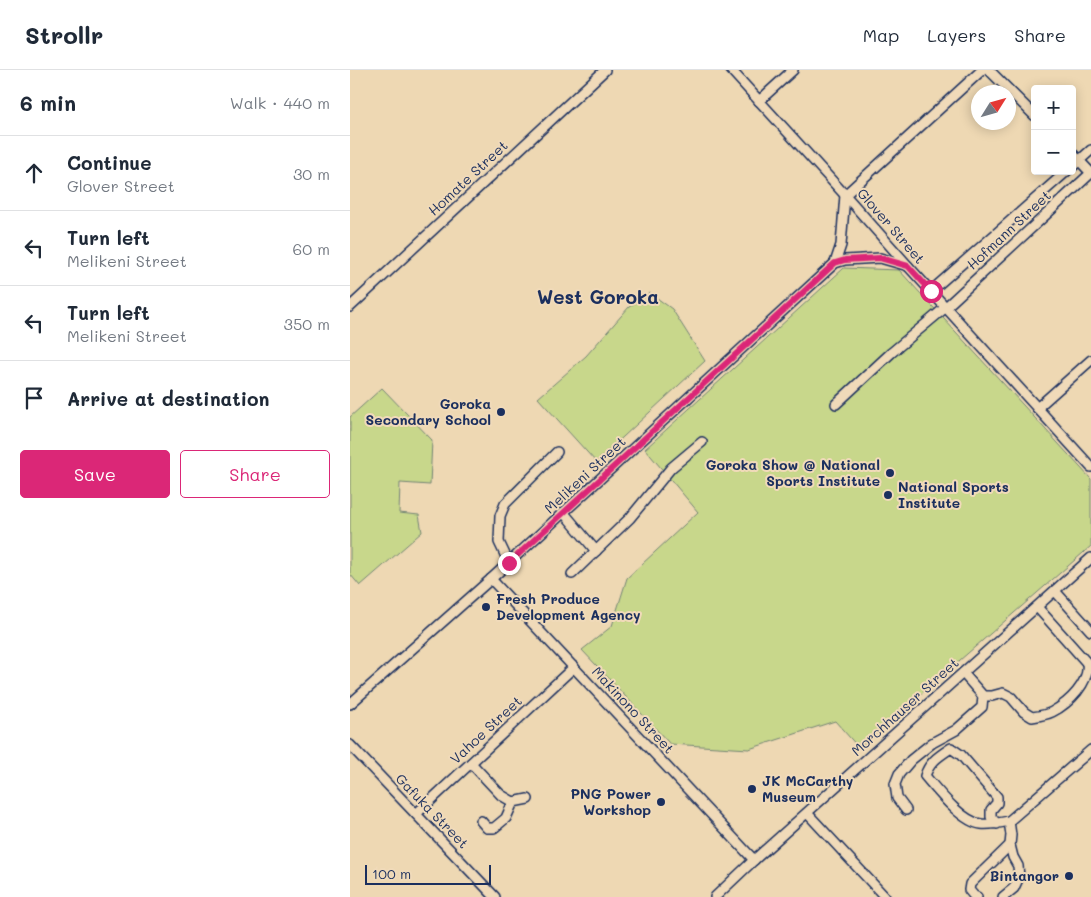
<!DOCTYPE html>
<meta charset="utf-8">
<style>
body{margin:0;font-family:Mali,sans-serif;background:#f6f6f7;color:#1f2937}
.controls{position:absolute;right:15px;top:15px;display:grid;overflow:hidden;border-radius:5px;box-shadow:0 2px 12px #0003}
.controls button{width:45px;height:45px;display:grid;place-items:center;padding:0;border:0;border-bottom:1px solid #e0e1e3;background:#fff;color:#1f2937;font:25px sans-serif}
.compass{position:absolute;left:621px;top:15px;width:45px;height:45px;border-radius:50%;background:#fff;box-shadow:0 2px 12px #0003;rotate:53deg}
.scale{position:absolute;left:15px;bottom:12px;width:126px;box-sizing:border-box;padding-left:5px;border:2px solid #1b2f5e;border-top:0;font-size:14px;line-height:18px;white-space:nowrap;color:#1b2f5e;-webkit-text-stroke:4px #f0dab9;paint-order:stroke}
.stop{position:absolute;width:15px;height:15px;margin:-11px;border:4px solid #db2777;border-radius:50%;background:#fff}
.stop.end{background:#db2777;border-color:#fff;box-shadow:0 1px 5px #0008}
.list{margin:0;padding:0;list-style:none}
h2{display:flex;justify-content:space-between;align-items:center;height:65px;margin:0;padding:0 20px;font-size:21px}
h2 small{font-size:16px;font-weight:400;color:#747a83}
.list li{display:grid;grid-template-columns:32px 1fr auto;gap:15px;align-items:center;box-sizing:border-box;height:75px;padding:0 20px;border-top:1px solid #e0e1e3}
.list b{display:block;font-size:19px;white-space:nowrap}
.list p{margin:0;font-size:16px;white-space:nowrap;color:#747a83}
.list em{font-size:16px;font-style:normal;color:#747a83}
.actions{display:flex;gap:10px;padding:15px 20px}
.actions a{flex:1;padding:11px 0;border:1px solid #db2777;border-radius:5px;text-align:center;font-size:18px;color:#db2777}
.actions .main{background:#db2777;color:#fff}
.icon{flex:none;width:28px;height:28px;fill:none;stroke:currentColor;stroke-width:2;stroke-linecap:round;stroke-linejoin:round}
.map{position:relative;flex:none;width:741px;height:827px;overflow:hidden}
header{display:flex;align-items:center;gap:30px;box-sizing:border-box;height:70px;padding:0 25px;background:#fff;border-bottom:1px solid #e0e1e3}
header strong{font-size:24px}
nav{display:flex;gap:28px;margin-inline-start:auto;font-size:18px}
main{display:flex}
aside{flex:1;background:#fff}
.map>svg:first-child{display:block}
.green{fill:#c8d78b;stroke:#728374}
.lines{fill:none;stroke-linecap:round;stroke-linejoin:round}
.minor-casing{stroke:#1b2f5e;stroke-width:12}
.minor{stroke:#f0dab9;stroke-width:9}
.route{stroke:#db2777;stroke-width:6}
.poi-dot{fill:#1b2f5e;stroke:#f0dab9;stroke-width:2}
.labels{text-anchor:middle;stroke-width:4;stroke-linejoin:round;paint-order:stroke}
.street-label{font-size:14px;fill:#1b2f5e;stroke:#f0dab9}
.poi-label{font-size:14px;font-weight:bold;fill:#1b2f5e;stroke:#f0dab9;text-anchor:end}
.district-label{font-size:19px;font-weight:bold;fill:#1b2f5e;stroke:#f0dab9}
</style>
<header>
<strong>Strollr</strong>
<nav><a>Map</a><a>Layers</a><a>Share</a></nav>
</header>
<main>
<aside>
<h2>6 min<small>Walk · 440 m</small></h2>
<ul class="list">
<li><svg class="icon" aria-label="ahead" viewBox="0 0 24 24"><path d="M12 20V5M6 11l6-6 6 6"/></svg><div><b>Continue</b><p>Glover Street</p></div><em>30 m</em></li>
<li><svg class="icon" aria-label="left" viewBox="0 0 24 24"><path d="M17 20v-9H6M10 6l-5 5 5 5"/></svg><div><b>Turn left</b><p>Melikeni Street</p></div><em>60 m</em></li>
<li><svg class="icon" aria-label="left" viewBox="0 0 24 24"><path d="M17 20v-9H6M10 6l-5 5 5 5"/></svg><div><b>Turn left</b><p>Melikeni Street</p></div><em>350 m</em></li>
<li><svg class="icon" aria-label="arrive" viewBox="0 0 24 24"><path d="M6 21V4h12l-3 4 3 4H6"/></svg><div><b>Arrive at destination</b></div></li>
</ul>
<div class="actions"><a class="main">Save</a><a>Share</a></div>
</aside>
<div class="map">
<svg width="741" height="827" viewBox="0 0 741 827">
<rect width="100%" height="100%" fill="#eed8b3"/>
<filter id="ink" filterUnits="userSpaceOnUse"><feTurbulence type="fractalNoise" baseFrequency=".02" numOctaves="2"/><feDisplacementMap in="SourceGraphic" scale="10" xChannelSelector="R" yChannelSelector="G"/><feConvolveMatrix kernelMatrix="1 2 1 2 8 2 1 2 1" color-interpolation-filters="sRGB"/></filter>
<g filter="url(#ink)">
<g class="green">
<polygon points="494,198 549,200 741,409 741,476 509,678 485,651 399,679 320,674 232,580 262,556 277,508 348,442 295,379"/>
<polygon points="300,223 322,239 355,291 246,392 188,328 236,286 279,237"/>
<polygon points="32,318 82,370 80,415 50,413 49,443 69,445 72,462 10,516 0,504 0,347"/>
</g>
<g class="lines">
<g class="minor-casing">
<g id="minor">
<polyline points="381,0 495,125 558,196 741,397"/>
<polyline points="639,0 685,46"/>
<polyline points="409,31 443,0"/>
<polyline points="722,83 741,103"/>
<polyline points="722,97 741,80"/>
<polyline points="485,193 491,175 495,125 632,0"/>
<polyline points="581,221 717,101"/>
<polyline points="0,237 255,0"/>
<polyline points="486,334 541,283 596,237 741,103"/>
<polyline points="687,338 741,290"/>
<polyline points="214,443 246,481"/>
<polyline points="159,493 149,472 150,446 155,434 207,382"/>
<polyline points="222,504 280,448 321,398 352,372"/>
<polyline points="141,509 404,790"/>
<polyline points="705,521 741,561"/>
<polyline points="687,537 737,593 739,597"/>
<path d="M613,603l20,23h9l11,-3 8,4 13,15 8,5c7,-1 14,-2 20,-5 17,-9 38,-29 35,-49"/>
<polyline points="0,634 141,509 485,193 495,190 530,188 558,196"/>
<polyline points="0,675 145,827"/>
<polyline points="121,693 151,725 163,732 178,729"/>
<polyline points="556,740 547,728 545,714 549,704 561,690 582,673 606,660 632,637 633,626"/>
<polyline points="457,743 535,827"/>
<polyline points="66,744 224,597"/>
<polyline points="131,751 137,758 144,758 156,748 163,732"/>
<path d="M647,754l-6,-7v-7l6,-7v-6l-36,-42 -10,-7c-12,8 -22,14 -26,28 13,15 37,46 56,48 10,1 19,-1 28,-3l82,-71"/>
<polyline points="365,827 404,790 741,488"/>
<polyline points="627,827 624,826 619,820 620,814 660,775"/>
<polyline points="653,827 664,818 669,807 668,796 663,787 660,775 661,765 659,751"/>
</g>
</g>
<use href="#minor" class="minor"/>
</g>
</g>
<g class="lines" filter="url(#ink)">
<polyline class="route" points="159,493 485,193 495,190 530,188 558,196 581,221"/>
</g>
<g class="poi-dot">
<circle cx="151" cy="342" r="5"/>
<circle cx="540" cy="403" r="5"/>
<circle cx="538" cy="425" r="5"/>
<circle cx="136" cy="537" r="5"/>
<circle cx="402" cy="719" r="5"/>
<circle cx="311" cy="732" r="5"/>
<circle cx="719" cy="806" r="5"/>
</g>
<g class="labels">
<g class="street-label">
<text transform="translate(118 108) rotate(-43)" y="5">Homate Street</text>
<text transform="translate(541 156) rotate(49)" y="5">Glover Street</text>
<text transform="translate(659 160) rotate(-43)" y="5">Hofmann Street</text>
<text transform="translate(235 405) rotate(-43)" y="5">Melikeni Street</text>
<text transform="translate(555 637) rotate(-42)" y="5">Morchhauser Street</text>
<text transform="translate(283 640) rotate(47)" y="5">Makinono Street</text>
<text transform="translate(136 660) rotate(-43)" y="5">Vahoe Street</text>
<text transform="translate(82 741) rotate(46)" y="5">Gafuka Street</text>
</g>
<g class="poi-label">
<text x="141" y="339">Goroka<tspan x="141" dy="16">Secondary School</tspan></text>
<text x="530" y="400">Goroka Show @ National<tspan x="530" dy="16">Sports Institute</tspan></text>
<text x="548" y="422" text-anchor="start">National Sports<tspan x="548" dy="16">Institute</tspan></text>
<text x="146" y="534" text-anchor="start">Fresh Produce<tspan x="146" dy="16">Development Agency</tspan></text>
<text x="412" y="716" text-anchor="start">JK McCarthy<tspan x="412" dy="16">Museum</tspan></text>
<text x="301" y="729">PNG Power<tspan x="301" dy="16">Workshop</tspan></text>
<text x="709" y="811">Bintangor</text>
</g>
<g class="district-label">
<text x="248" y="234">West Goroka</text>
</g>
</g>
</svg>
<div class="controls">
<button>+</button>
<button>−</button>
</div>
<svg class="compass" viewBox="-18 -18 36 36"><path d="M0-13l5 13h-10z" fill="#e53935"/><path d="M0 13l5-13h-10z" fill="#747a83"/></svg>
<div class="scale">100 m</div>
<div class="stop" style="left:581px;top:221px"></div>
<div class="stop end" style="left:159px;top:493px"></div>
</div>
</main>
